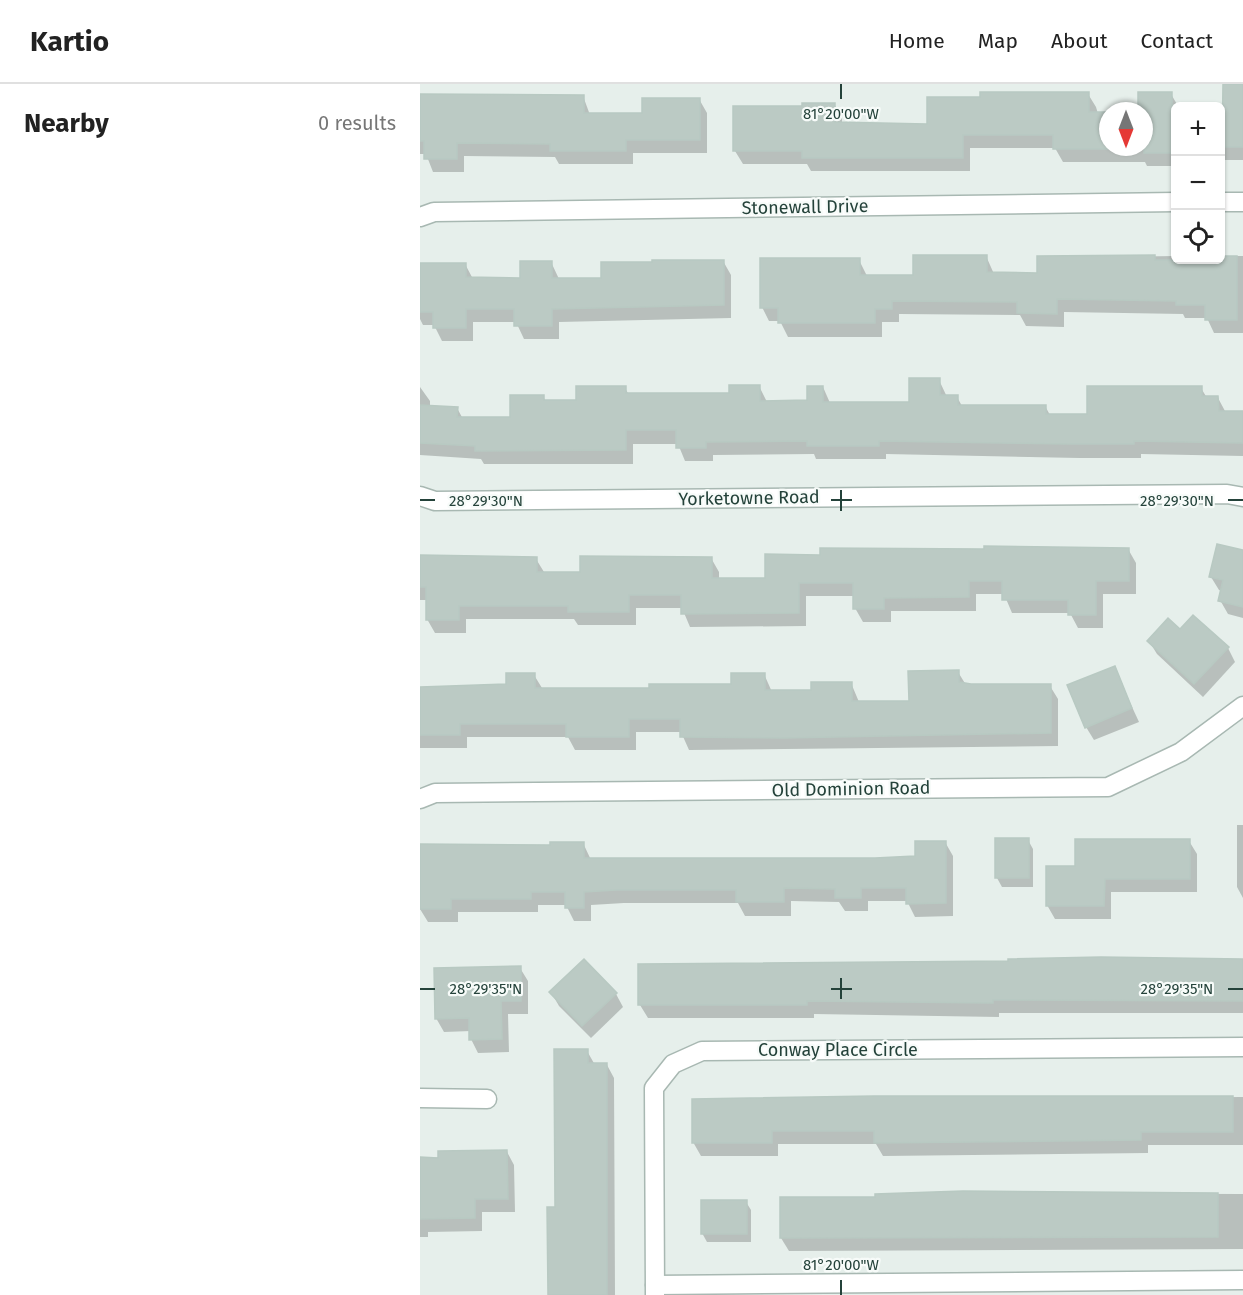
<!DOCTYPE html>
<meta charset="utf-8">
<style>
body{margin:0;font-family:"Fira Sans",sans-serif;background:#f6f6f6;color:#222}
.controls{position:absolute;right:18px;top:18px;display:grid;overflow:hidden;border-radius:9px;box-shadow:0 2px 4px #0004}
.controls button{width:54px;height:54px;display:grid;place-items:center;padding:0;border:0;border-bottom:2px solid #e0e0e0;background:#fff;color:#222;font:30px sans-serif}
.compass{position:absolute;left:679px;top:18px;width:54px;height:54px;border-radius:50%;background:#fff;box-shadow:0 2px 4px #0004;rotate:180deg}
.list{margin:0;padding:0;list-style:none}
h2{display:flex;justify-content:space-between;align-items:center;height:78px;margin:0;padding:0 24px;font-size:26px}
h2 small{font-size:20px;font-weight:400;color:#767676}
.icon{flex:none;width:33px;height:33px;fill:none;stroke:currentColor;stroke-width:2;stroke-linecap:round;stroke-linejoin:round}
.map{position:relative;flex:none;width:823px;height:1211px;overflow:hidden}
header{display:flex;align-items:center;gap:36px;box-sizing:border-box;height:84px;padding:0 30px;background:#fff;border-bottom:2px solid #e0e0e0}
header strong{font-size:28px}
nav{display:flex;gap:33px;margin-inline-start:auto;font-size:21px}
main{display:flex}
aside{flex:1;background:#fff}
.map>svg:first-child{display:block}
.shadow{fill:#0003}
.building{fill:#bbcac4;stroke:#b8c9c2;stroke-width:1.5}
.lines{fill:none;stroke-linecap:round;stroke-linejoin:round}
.minor-casing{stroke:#a8b8b2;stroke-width:21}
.minor{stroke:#fff;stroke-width:18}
.ticks{fill:none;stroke:#24423a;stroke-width:2}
.labels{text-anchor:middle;stroke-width:4.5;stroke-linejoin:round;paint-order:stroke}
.street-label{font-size:18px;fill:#24423a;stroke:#f7fbf9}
.ticks-label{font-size:15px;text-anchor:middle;fill:#24423a;stroke:#f7fbf9;stroke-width:4.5;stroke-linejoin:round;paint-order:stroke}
</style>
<header>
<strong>Kartio</strong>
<nav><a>Home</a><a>Map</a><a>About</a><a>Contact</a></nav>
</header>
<main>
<aside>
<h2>Nearby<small>0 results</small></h2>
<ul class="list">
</ul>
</aside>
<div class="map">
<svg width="823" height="1211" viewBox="0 0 823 1211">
<rect width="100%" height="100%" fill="#e6efeb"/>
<g class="shadow">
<polygon points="804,0 823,0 823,76 800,76 800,22 756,22 756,82 727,82 725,78 643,78 635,64 550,64 550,87 391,87 387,80 323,80 315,67 383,24 414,20 422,34 422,40 508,42 668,10 676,23 688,63 724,63 724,27 719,27 751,10 758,22 804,22"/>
<polygon points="0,11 163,12 170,31 223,30 279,15 287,29 287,69 213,69 213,80 139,80 135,73 44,72 44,88 13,88 6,70 0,70"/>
<polygon points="566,172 574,190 618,190 618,174 756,172 756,176 800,176 800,172 823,172 823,249 794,249 787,234 765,234 763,230 644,228 644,243 606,242 600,231 479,230 479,238 462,238 462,253 368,253 360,237 349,237 342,223 439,176 447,192 494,192"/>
<polygon points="303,177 311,191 311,234 139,238 139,255 104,255 96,238 53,238 53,257 22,257 14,241 3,241 0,235 0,180 45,180 53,195 101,195 131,178 139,195 182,195"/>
<polygon points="519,296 527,313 537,313 542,322 625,322 630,331 668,331 781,304 787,314 798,314 805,327 823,329 823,372 721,370 721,374 659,374 466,370 466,375 396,375 394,370 293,371 293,377 265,377 258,360 213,360 213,380 64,380 61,375 0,371 0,303 10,317 10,323 37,324 43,335 91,335 123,312 126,318 158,318 205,304 209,311 310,311 339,302 347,318 388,317 403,303 410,319 491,319"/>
<polygon points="708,465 716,479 716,510 683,510 683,544 658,544 650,529 592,529 584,510 556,510 556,527 471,527 471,538 443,538 435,524 435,512 386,512 386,542 270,543 262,524 216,524 216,541 158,541 154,535 46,535 46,549 15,549 7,535 7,516 0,516 0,473 116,475 124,488 162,490 291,474 299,488 299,496 347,496 402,472"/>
<polygon points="823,468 823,534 808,530 800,516 802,507 799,506 791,493"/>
<polygon points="760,547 808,564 815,578 783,613 737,570 729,557"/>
<polygon points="694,584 719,638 674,656 666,643"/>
<polygon points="538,588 546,601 630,602 638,615 638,662 269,666 261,648 216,648 216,666 155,666 148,653 47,653 47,664 0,664 0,604 87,602 114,591 122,604 231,606 312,602 344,590 352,608 393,608 431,599 439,618 490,618"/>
<polygon points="817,741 823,741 823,814 817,803"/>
<polygon points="608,756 613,765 613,803 582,803 577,794"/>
<polygon points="769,757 777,770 777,808 691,808 691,835 635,835 627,821 656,783"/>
<polygon points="525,758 533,772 533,832 495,833 487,817 448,817 448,827 425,827 419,818 371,817 371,832 325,832 318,819 204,819 171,821 171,837 154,837 146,821 118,821 118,828 38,828 38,838 8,838 0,825 0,762 132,763 163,759 171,776 455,776 497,773"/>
<polygon points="823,876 823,929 579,929 579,933 394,930 394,934 228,934 220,921"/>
<polygon points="100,884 108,897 108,930 88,930 89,968 58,969 51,955 51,947 24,948 16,934"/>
<polygon points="131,908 196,910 203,923 171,954 139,922"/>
<polygon points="167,967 175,981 187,981 194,994 195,1211 129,1211 136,1124"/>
<polygon points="823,1013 823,1061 728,1061 728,1069 463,1072 456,1060 358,1060 358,1072 281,1072 273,1058 273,1016"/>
<polygon points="87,1068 94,1081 95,1128 62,1128 62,1147 8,1148 8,1153 0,1153 0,1075"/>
<polygon points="543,1109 823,1110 823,1165 369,1167 361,1154 457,1114"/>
<polygon points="326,1118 331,1126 331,1158 287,1158 282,1149"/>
</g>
<g class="building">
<polygon points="803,0 823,0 823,63 802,63"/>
<polygon points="560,8 669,8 669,28 688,28 688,65 633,65 633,51 543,51 543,74 382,74 382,67 313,67 313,22 382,22 382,19 415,19 415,38 507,40 507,13 560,13"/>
<polygon points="718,8 752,8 752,21 756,21 756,69 724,69 724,27 718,27"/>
<polygon points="0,10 164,11 164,29 222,29 222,14 280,14 280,56 206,56 206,67 130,67 130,60 37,59 37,75 4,75 4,57 0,57"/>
<polygon points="493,171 567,171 567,188 617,189 617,172 735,171 735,176 801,176 801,172 817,172 817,236 785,236 785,221 756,221 756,217 637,215 637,230 597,229 597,218 472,217 472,225 455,225 455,239 358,239 358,224 340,224 340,174 440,174 440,191 493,191"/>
<polygon points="232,176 304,176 304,221 132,225 132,242 94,242 94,225 46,225 46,244 13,244 13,228 0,228 0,179 46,179 46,193 100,194 100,177 132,177 132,194 181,194 181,178 232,178"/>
<polygon points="489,294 520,294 520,311 538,311 538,321 626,321 626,330 667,330 667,302 782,302 782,312 798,312 799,327 823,327 823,359 714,357 714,360 651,360 459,357 459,362 387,362 387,357 286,358 286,364 256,364 256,346 206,346 206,366 55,367 55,362 0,359 0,321 38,323 37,333 90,333 90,311 124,311 124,316 156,316 156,302 206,302 206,309 309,309 309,301 340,301 340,317 387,316 387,302 403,302 403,318 489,318"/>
<polygon points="797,460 823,466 823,523 798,517 803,496 789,493"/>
<polygon points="564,462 709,464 709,497 676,497 676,531 648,531 648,516 582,516 582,497 549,497 549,513 464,514 464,525 433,525 433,499 379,499 379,529 261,530 261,511 209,511 209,528 148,528 148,522 39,522 39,536 6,536 6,503 0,503 0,471 117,473 117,488 160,488 160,472 292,473 292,494 345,494 345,470 400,471 400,464 564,465"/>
<polygon points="773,531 809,563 774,600 727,557 748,534 760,545"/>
<polygon points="695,582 712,624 665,644 647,601"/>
<polygon points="539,586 539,598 551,600 631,600 631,649 362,654 260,653 260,635 209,635 209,653 146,653 146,640 40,640 40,651 0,651 0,603 86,600 86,589 115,589 115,604 229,604 229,600 311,600 311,589 345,589 345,606 391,606 391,598 432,598 432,617 489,617 488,587"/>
<rect x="575" y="754" width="34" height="40"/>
<polygon points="655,755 770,755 770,795 685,795 684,822 626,822 626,782 655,782"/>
<polygon points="495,757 526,757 526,819 486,820 486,804 441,804 441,814 415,814 415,805 364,804 364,818 316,818 316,806 196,806 164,808 164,824 145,824 145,808 111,808 111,815 31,815 31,825 0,825 0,760 130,761 130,758 164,758 164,774 455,774 495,772"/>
<polygon points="681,873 823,875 823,917 573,916 573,919 387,917 387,921 218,921 218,880 588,877 588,875"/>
<polygon points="164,875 197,909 162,942 129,908"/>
<polygon points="101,882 101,917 81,917 82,955 49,956 49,934 15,935 14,884"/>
<polygon points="134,965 168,965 168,979 187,979 187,1211 128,1211 127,1123 135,1123"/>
<polygon points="454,1012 813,1012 813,1048 721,1048 721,1056 454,1059 454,1047 352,1047 352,1059 272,1059 272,1015"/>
<polygon points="87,1066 88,1115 55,1115 55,1134 0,1135 0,1073 18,1074 18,1067"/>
<polygon points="543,1107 798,1109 798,1153 360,1154 360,1113 455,1113 455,1110"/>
<rect x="281" y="1116" width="46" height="34"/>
</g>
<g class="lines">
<g class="minor-casing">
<g id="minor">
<polyline points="800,118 823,118"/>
<polyline points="0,133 14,128 756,118"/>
<polyline points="0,412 15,417 807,410 823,413"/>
<polyline points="0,715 15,709 688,703 761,668 823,622"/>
<polyline points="0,1014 67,1015"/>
<polyline points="235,1201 823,1196"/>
<polyline points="235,1211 234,1004 253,980 282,967 823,963"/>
</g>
</g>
<use href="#minor" class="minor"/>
</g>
<path class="ticks" d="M421,0v15M421,406v21M0,416h15M411,416h21M808,416h15M421,894v21M0,905h15M411,905h21M808,905h15M421,1196v15"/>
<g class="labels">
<g class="street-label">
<text transform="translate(385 123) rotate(-1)" y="6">Stonewall Drive</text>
<text transform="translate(329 414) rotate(-1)" y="6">Yorketowne Road</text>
<text transform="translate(431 705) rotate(-1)" y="6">Old Dominion Road</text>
<text x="418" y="972">Conway Place Circle</text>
</g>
</g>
<g class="ticks-label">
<text x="421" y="35">81°20'00"W</text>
<text x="757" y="422">28°29'30"N</text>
<text x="66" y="422">28°29'30"N</text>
<text x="66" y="910">28°29'35"N</text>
<text x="757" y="910">28°29'35"N</text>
<text x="421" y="1186">81°20'00"W</text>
</g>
</svg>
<div class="controls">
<button>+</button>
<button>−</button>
<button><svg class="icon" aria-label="locate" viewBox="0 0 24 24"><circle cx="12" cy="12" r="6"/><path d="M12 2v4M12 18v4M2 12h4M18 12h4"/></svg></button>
</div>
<svg class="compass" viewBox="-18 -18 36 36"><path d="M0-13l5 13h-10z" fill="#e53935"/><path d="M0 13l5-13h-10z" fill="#767676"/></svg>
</div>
</main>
